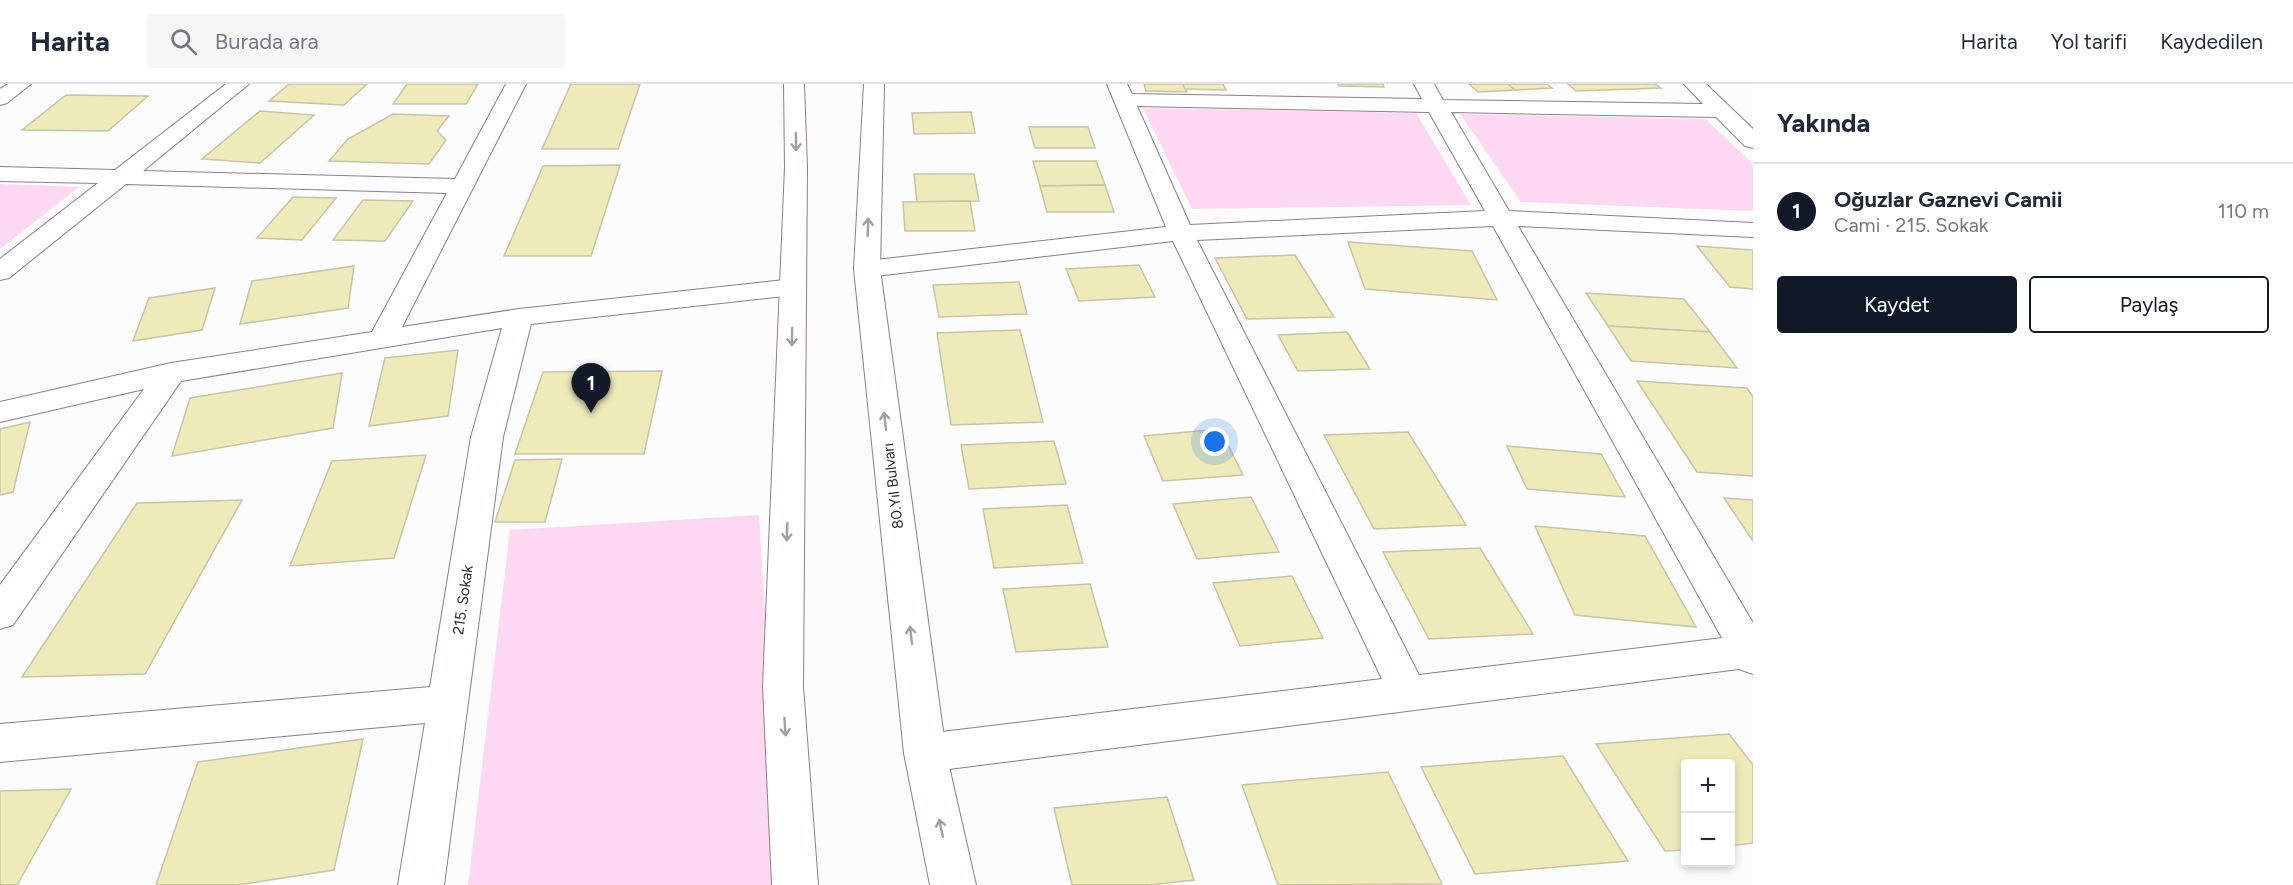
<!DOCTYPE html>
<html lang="tr">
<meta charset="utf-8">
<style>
body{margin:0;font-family:Figtree,sans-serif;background:#f6f6f7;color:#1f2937}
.controls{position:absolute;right:18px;bottom:18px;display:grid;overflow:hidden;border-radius:6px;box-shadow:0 3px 9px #0003}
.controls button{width:54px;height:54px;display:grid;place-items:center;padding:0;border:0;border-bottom:2px solid #e0e1e3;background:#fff;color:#1f2937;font:30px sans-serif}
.you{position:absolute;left:1215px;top:358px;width:21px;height:21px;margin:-15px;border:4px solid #fff;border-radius:50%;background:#1a73e8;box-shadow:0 0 0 9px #1a73e833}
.badge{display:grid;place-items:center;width:39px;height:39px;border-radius:50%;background:#111827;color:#fff;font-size:20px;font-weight:700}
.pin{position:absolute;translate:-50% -50px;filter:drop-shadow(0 2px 3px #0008)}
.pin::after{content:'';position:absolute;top:32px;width:21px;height:18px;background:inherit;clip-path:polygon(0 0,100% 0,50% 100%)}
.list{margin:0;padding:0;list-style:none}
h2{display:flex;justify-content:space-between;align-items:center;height:78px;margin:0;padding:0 24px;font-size:26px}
h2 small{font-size:20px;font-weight:400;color:#747a83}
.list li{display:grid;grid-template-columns:39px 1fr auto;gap:18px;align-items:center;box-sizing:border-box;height:96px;padding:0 24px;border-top:2px solid #e0e1e3}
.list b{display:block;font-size:22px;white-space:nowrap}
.list p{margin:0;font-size:20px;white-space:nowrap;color:#747a83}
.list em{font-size:20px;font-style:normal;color:#747a83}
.actions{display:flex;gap:12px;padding:18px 24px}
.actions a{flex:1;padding:14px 0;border:2px solid #111827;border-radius:6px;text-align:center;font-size:21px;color:#111827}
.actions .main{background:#111827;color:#fff}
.icon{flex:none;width:33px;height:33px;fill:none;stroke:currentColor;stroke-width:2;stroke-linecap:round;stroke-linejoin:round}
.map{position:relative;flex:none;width:1753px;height:801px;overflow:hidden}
header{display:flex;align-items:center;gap:36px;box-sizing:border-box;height:84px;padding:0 30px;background:#fff;border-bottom:2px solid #e0e1e3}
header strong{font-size:28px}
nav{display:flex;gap:33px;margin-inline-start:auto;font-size:21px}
.search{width:420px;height:54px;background:#f6f6f7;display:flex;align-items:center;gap:15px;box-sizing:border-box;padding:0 21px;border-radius:6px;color:#747a83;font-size:22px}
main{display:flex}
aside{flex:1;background:#fff}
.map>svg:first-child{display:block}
.green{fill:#fdd8f2}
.building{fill:#efeab9;stroke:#c7c5a9;stroke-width:1.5}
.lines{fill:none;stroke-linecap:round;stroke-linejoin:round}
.minor-casing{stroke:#927b8b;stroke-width:2}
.tertiary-casing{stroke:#927b8b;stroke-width:2}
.minor{fill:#fff;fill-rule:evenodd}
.tertiary{fill:#fff;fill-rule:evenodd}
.oneway{stroke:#a29ea1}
.labels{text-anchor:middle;stroke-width:4.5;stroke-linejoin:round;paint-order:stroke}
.street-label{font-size:15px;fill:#31272e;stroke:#fff}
</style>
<header>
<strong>Harita</strong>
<div class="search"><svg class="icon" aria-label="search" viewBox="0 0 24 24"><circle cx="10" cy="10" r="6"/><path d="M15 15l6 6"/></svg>Burada ara</div>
<nav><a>Harita</a><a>Yol tarifi</a><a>Kaydedilen</a></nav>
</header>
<main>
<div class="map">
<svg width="1753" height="801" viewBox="0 0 1753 801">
<rect width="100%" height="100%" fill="#fcfcfc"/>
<g class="green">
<polygon points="1143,24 1416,29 1471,121 1192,125"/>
<polygon points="1460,30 1705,35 1753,80 1753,127 1521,118"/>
<polygon points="0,100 79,103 0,165"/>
<polygon points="759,431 782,801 468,801 510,446"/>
</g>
<g class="building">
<polygon points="289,0 367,0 344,21 269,17"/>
<polygon points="407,0 478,0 466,20 393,20"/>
<polygon points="571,0 640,0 618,65 542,65"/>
<polygon points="1144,0 1183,0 1187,8 1146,7"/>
<polygon points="1183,0 1223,0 1226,6 1185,5"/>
<polygon points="1338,0 1383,0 1384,3 1339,2"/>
<polygon points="1469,0 1508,0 1515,6 1478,8"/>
<polygon points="1508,0 1547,0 1552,4 1515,6"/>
<polygon points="1568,0 1655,0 1661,4 1576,7"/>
<polygon points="66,11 148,12 108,47 22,46"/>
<polygon points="260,27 314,31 260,79 202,75"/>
<polygon points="971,28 975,49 914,50 912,29"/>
<polygon points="393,30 449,32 437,47 446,56 429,80 329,77 348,55"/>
<polygon points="1029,43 1088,43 1095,64 1035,64"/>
<polygon points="1033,77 1096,77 1105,101 1040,102"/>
<polygon points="620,81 591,172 504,172 543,82"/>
<polygon points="914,90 974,90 979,117 917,118"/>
<polygon points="1105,101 1114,128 1047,128 1040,102"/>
<polygon points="293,113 336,114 302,156 257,154"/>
<polygon points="363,116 413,117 385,157 333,156"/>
<polygon points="970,117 975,147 905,147 903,118"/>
<polygon points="1348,158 1472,167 1497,216 1365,205"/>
<polygon points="1697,162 1753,166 1753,205 1730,203"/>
<polygon points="1295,171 1334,233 1247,235 1215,174"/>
<polygon points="1139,181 1155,213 1079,217 1066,185"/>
<polygon points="354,182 348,224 240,240 252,197"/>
<polygon points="1019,198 1027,230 939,233 933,201"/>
<polygon points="215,204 202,246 133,257 149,214"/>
<polygon points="1586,209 1684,215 1710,248 1608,242"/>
<polygon points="1608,242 1710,248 1737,284 1631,277"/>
<polygon points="1020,246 1043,338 951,341 937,249"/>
<polygon points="1347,248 1370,285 1298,287 1278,251"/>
<polygon points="458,266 448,332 369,342 385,274"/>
<polygon points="662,287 644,370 515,370 543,288"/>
<polygon points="342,289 333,344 172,372 190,314"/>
<polygon points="1637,297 1747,304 1753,313 1753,392 1697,388"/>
<polygon points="30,338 13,408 0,411 0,345"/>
<polygon points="1220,345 1243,391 1163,397 1144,352"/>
<polygon points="1408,348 1466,441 1374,445 1324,351"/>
<polygon points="1054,357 1066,400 969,405 961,361"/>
<polygon points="1507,362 1601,370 1625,413 1527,405"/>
<polygon points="426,371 394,474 290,482 332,377"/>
<polygon points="562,375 545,438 495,438 515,376"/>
<polygon points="1251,413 1279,468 1197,475 1173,420"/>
<polygon points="1724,414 1753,416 1753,457"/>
<polygon points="242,416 145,590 22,593 137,419"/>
<polygon points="1067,421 1083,479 994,484 983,425"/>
<polygon points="1535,442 1645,452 1696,543 1575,531"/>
<polygon points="1480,464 1533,550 1429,555 1383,468"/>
<polygon points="1292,492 1323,554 1240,562 1213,499"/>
<polygon points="1090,500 1108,563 1016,568 1003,505"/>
<polygon points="1729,650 1753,681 1753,759 1730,762 1730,680 1686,680 1686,766 1665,767 1596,660"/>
<polygon points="363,655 334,786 238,801 156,801 198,678"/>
<polygon points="1563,672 1628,777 1475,790 1421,683"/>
<polygon points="1388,688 1442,800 1278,801 1242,701"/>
<polygon points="71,705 17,801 0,801 0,707"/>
<polygon points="1167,713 1194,796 1150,801 1072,801 1054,724"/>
</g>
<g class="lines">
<g class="minor-casing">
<g id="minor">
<polygon points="8,0 31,0 7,19 0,21 0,5"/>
<polygon points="226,0 249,0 143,87 455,95 506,0 526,0 402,243 519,225 793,195 802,197 806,203 802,209 793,211 531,240 503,353 444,801 398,801 425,639 0,678 0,640 430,603 471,353 502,244 181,297 13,541 0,545 0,501 144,305 0,338 0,318 171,279 372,248 447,109 126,100 9,194 0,196 0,175 98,99 0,97 0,83 115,86"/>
<path d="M1107,0h20l5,10 290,5 -8,-15h20l9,16 260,4 -19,-20h22l47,45v19l-8,-2 -29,-29 -265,-5 58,99 244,12v14l-235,-11 235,397v51l-14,-5 -814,103 -15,-5 -6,-14 6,-14 15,-5 457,-55 -209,-438 -306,36 -9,-2 -4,-6 4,-6 9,-2 299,-34zM1137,22l292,6 56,99 -295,14zM1493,142l229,412 -303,37 -222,-435z"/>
</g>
</g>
<g class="tertiary-casing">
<g id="tertiary">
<polygon points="784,0 804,0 807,83 803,602 818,801 772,801 763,602 785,83"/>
<polygon points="864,0 884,0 880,185 946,669 976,801 930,801 904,669 854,185"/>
</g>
</g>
<use href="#minor" class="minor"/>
<use href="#tertiary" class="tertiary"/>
</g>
<defs><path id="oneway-shaft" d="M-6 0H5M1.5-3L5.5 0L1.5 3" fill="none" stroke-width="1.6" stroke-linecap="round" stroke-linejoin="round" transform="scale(1.5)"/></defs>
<g class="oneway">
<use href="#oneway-shaft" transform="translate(796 58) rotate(89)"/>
<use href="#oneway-shaft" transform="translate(868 143) rotate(-88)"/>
<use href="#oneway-shaft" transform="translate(792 253) rotate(91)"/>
<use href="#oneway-shaft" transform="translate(885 337) rotate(-97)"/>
<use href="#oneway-shaft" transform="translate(787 448) rotate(92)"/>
<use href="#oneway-shaft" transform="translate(911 551) rotate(-97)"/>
<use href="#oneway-shaft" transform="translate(785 643) rotate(86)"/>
<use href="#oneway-shaft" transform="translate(941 744) rotate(-102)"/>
</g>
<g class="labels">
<g class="street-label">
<text transform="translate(893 402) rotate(-97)" y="5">80.Yıl Bulvarı</text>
<text transform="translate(463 516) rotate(-82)" y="5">215. Sokak</text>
</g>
</g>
</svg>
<div class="controls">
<button>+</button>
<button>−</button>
</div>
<div class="you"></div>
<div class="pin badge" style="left:591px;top:329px">1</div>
</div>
<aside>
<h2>Yakında<small></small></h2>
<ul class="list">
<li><span class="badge">1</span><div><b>Oğuzlar Gaznevi Camii</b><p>Cami · 215. Sokak</p></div><em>110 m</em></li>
</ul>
<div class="actions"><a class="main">Kaydet</a><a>Paylaş</a></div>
</aside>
</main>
